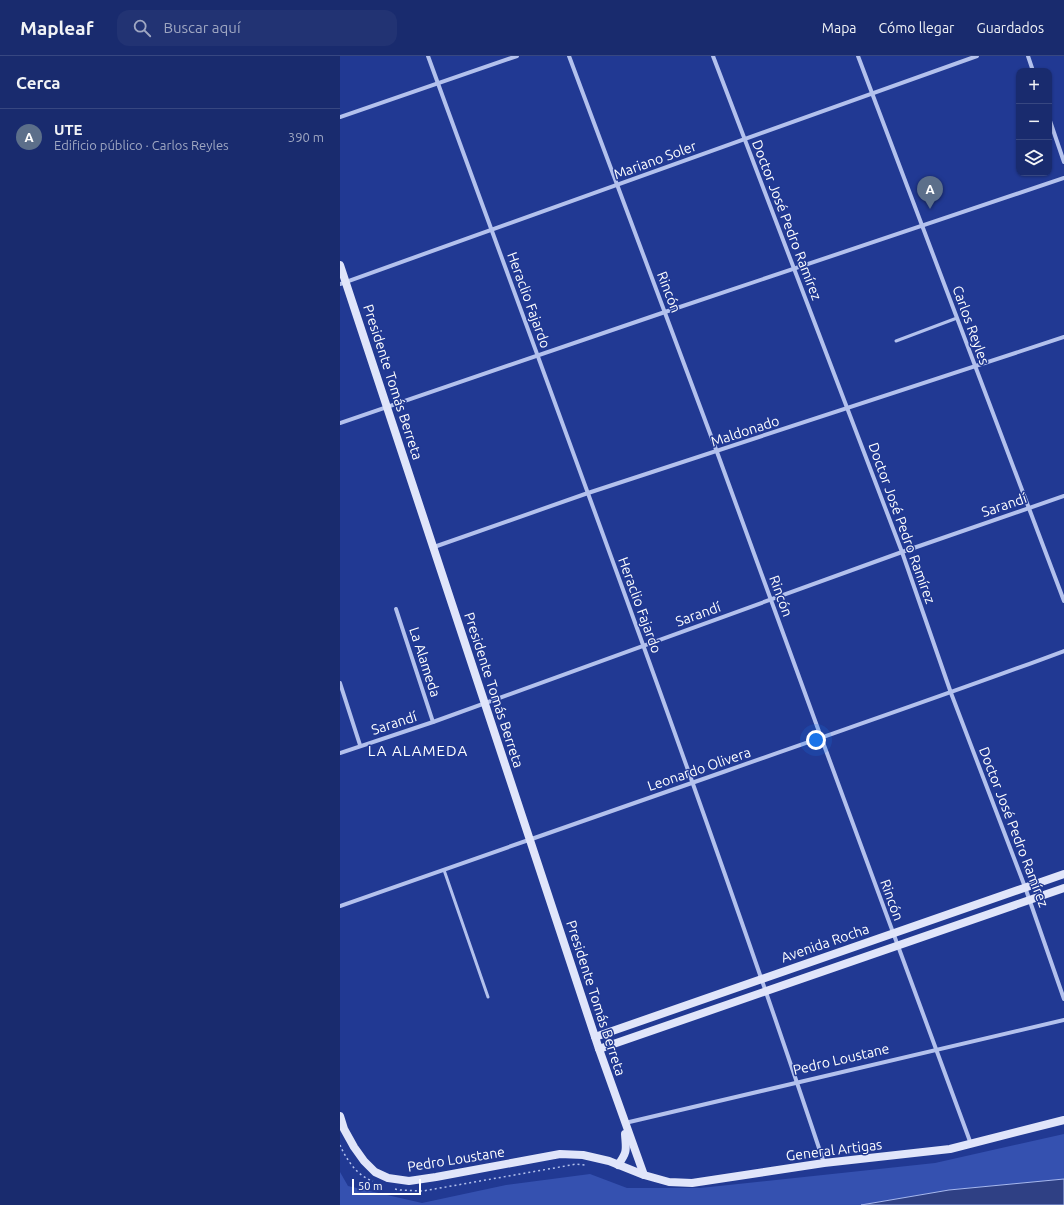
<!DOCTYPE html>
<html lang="es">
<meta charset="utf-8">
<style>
body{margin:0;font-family:Ubuntu,sans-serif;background:#223373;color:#f1f3f6}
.controls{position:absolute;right:12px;top:12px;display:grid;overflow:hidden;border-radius:8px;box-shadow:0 1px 3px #0004}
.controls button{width:36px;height:36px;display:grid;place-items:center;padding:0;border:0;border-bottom:1px solid #374781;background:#192b6e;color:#f1f3f6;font:20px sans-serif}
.scale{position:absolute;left:12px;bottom:10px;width:69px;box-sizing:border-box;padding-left:4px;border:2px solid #fff;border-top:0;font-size:11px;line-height:14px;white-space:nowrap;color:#fff;-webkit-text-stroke:3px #213993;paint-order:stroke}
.you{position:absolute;left:476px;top:684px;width:14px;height:14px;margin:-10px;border:3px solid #fff;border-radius:50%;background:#1a73e8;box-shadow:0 0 0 6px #1a73e833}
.badge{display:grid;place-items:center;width:26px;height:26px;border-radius:50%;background:#95b2f1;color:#fff;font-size:13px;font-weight:700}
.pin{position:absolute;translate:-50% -33px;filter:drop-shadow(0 1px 2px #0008)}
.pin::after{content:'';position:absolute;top:21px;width:14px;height:12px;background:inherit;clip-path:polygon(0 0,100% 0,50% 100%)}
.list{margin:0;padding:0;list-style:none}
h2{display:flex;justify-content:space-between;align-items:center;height:52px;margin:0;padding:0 16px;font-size:17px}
h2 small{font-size:13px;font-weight:400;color:#9fa7c2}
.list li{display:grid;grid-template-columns:26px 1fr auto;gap:12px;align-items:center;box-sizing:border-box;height:56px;padding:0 16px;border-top:1px solid #374781}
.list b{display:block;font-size:15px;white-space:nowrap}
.list p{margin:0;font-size:13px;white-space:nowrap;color:#9fa7c2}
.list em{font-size:13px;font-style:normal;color:#9fa7c2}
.icon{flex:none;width:22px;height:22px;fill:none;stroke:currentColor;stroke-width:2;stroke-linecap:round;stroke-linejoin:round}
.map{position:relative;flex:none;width:724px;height:1149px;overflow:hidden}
header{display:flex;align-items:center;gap:24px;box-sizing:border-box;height:56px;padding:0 20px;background:#192b6e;border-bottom:1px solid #374781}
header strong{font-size:19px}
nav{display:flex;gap:22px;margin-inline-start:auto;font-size:14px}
.search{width:280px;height:36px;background:#223373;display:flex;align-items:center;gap:10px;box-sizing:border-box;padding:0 14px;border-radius:12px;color:#9fa7c2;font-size:15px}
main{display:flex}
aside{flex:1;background:#192b6e}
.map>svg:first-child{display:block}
.green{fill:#3551b0}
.water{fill:#2f4084;stroke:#a7b8ef}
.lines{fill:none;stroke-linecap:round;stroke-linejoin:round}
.path{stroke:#b3c1ed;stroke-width:1.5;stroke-dasharray:2 3;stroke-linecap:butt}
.lane{stroke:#b3c1ed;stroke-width:3}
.street{stroke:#b3c1ed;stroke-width:4}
.secondary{stroke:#e0e5fa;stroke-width:8}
.labels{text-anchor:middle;stroke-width:3;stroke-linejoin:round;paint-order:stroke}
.street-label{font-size:14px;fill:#fff;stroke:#213993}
.neighbourhood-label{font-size:15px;letter-spacing:1px;fill:#fff;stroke:#213993}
</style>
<header>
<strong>Mapleaf</strong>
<div class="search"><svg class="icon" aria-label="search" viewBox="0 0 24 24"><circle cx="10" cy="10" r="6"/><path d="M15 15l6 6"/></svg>Buscar aquí</div>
<nav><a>Mapa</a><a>Cómo llegar</a><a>Guardados</a></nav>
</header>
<main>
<aside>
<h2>Cerca<small></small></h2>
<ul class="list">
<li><span class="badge" style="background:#5c6f8a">A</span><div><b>UTE</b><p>Edificio público · Carlos Reyles</p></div><em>390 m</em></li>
</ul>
</aside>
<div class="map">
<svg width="724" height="1149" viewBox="0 0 724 1149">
<rect width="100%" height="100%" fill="#213993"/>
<polygon class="green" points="724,1078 724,1123 609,1134 521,1149 0,1149 0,1116 8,1130 82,1147 166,1129 250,1118 287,1132 360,1132 595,1107"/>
<polygon class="water" points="724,1123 724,1149 521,1149 609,1134"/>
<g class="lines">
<g class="path">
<path d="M0,1089c6,14 17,31 33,36"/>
<polyline points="55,1133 60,1134 83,1135 220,1111 236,1108 245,1109"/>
</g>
<g class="lane">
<polyline points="556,285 617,262"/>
<polyline points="104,814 148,941"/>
</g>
<g class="street">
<path d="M88,0c134,368 272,735 396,1107"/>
<polyline points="229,0 377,396 481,681 631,1088"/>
<polyline points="373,0 562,496 611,637 685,831 724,943"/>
<polyline points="518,0 724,545"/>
<polyline points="688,0 693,15"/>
<polyline points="0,61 177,0"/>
<polyline points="709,62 724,106"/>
<polyline points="0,228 637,0"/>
<polyline points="0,367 325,256 724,122"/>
<polyline points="94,491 248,437 724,281"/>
<polyline points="56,553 93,666"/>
<polyline points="0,627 20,689"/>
<polyline points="0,697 93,666 562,496 724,440"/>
<path d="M0,850c129,-45 257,-90 386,-135 113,-40 226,-78 338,-120"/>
<polyline points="285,1067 724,964"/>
</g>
<g class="secondary">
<polyline points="0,209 259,993 304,1119"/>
<polyline points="255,981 724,818"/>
<polyline points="259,993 724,832"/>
<polyline points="0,1060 4,1073 14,1091 24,1105 35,1116 48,1122 69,1125 96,1121 220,1098 243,1099 269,1105 304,1119 329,1126 352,1127 484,1107 610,1093 724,1064"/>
<path d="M278,1109c10,-14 8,-15 7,-31"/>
</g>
</g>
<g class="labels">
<g class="street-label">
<text transform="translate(315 104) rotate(-20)" y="5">Mariano Soler</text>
<text transform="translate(447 164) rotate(69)" y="5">Doctor José Pedro Ramírez</text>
<text transform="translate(329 236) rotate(69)" y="5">Rincón</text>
<text transform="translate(189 244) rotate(70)" y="5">Heraclio Fajardo</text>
<text transform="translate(631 269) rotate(70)" y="5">Carlos Reyles</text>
<text transform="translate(53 326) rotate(72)" y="5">Presidente Tomás Berreta</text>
<text transform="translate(405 375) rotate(-18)" y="5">Maldonado</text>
<text transform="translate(664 449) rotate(-19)" y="5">Sarandí</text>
<text transform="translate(562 467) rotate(70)" y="5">Doctor José Pedro Ramírez</text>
<text transform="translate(441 540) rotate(70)" y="5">Rincón</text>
<text transform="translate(300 549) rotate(70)" y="5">Heraclio Fajardo</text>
<text transform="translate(358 558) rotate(-20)" y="5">Sarandí</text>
<text transform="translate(85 606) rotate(72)" y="5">La Alameda</text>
<text transform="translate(154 634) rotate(72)" y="5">Presidente Tomás Berreta</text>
<text transform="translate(54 667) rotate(-18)" y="5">Sarandí</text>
<text transform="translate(359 713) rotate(-19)" y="5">Leonardo Olivera</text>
<text transform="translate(674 771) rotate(69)" y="5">Doctor José Pedro Ramírez</text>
<text transform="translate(552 844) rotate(70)" y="5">Rincón</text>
<text transform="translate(485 887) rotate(-19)" y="5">Avenida Rocha</text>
<text transform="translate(256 942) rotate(72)" y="5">Presidente Tomás Berreta</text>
<text transform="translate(501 1003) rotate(-13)" y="5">Pedro Loustane</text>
<text transform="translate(494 1094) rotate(-7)" y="5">General Artigas</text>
<text transform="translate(116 1103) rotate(-9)" y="5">Pedro Loustane</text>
</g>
<g class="neighbourhood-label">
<text x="78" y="700">LA ALAMEDA</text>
</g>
</g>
</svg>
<div class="controls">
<button>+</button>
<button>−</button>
<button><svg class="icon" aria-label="layers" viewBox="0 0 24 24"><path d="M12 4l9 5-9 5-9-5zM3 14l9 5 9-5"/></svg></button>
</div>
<div class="scale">50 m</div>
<div class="you"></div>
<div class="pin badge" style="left:590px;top:153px;background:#5c6f8a">A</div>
</div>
</main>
